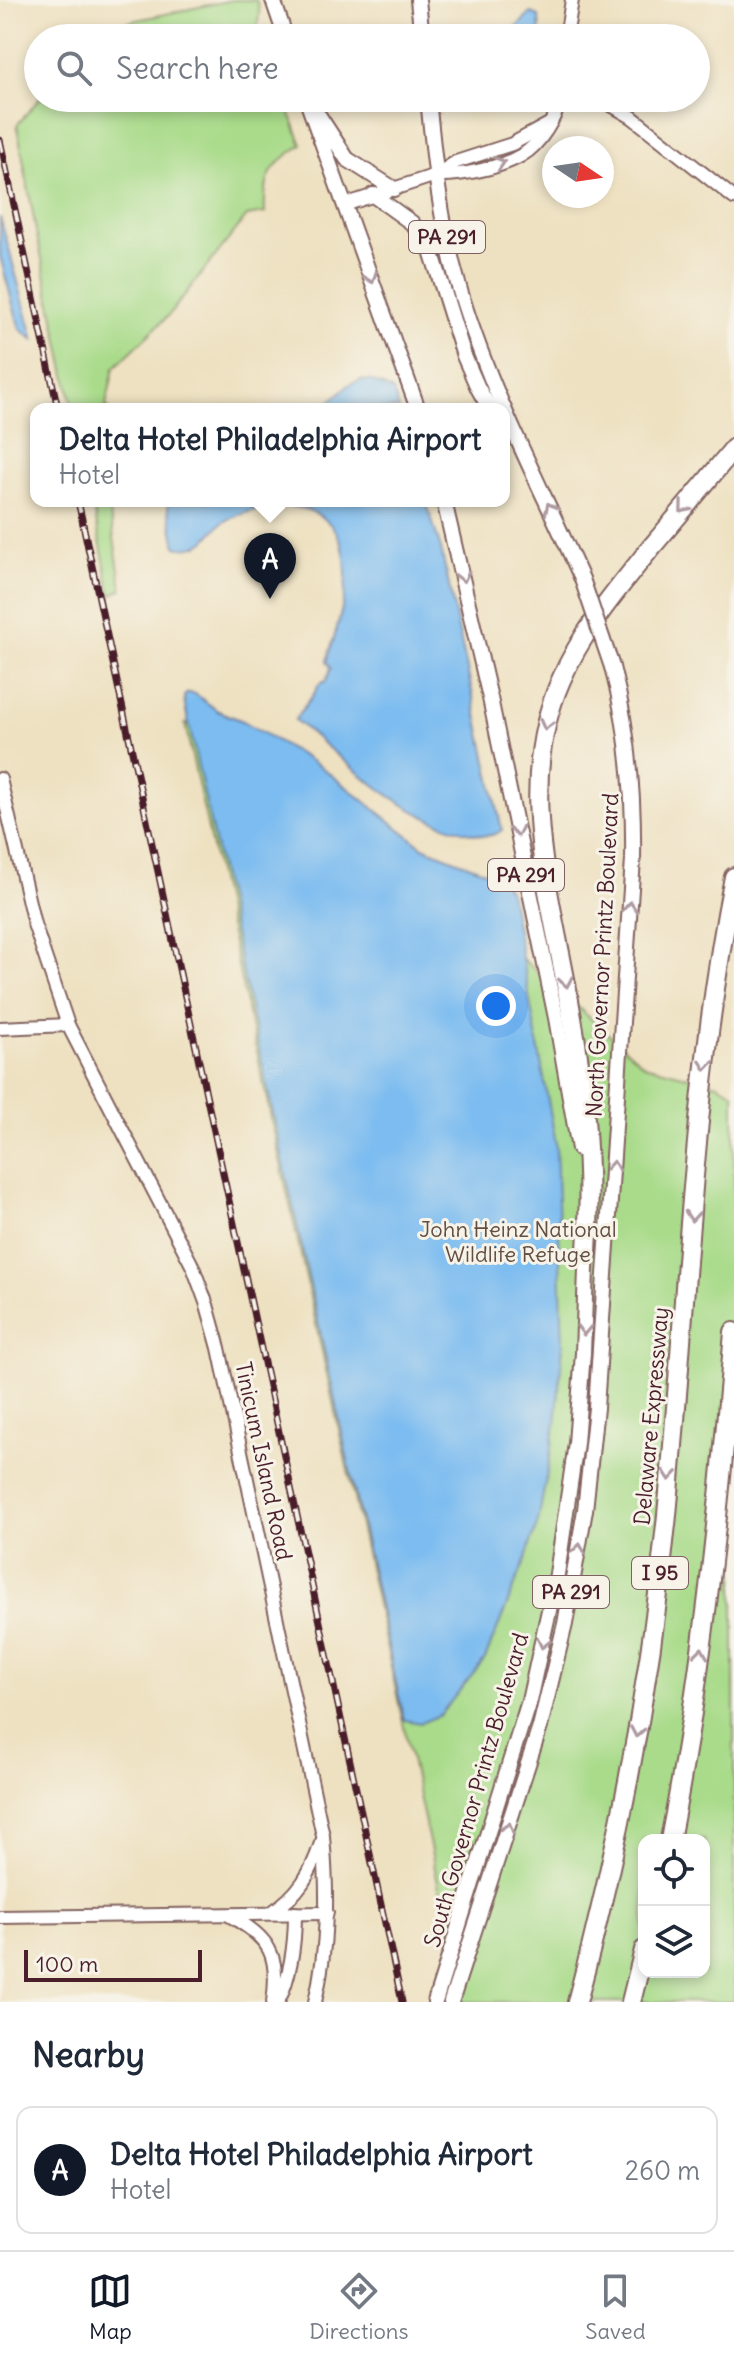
<!DOCTYPE html>
<style>
body{margin:0;font-family:Delius,sans-serif;background:#f2f2f3;color:#1f2937}
.controls{position:absolute;right:24px;bottom:24px;display:grid;overflow:hidden;border-radius:16px;box-shadow:0 4px 12px #0003}
.controls button{width:72px;height:72px;display:grid;place-items:center;padding:0;border:0;border-bottom:2px solid #e0e1e3;background:#fff;color:#1f2937;font:40px sans-serif}
.compass{position:absolute;left:542px;top:136px;width:72px;height:72px;border-radius:50%;background:#fff;box-shadow:0 4px 12px #0003;rotate:103deg}
.scale{position:absolute;left:24px;bottom:20px;width:178px;box-sizing:border-box;padding-left:8px;border:4px solid #4a1f2b;border-top:0;font-size:22px;line-height:28px;white-space:nowrap;color:#4a1f2b;-webkit-text-stroke:6px #f7f3e8;paint-order:stroke}
.you{position:absolute;left:496px;top:1006px;width:28px;height:28px;margin:-20px;border:6px solid #fff;border-radius:50%;background:#1a73e8;box-shadow:0 0 0 12px #1a73e833}
.badge{display:grid;place-items:center;width:52px;height:52px;border-radius:50%;background:#111827;color:#fff;font-size:26px;font-weight:700}
.pin{position:absolute;translate:-50% -66px;filter:drop-shadow(0 2px 4px #0008)}
.pin::after{content:'';position:absolute;top:42px;width:28px;height:24px;background:inherit;clip-path:polygon(0 0,100% 0,50% 100%)}
.popup{position:absolute;left:30px;top:403px;width:480px;height:104px;box-sizing:border-box;display:grid;place-content:center;border-radius:16px;background:#fff;filter:drop-shadow(0 2px 6px #0005);font-size:26px;white-space:nowrap;color:#747a83}
.popup b{font-size:30px;color:#1f2937}
.popup::after{content:'';position:absolute;left:50%;top:100%;margin-left:-16px;border:16px solid transparent;border-top-color:#fff}
.list{margin:0;padding:0;list-style:none}
h2{display:flex;justify-content:space-between;align-items:center;height:104px;margin:0;padding:0 32px;font-size:34px}
h2 small{font-size:26px;font-weight:400;color:#747a83}
.list li{display:grid;grid-template-columns:52px 1fr auto;gap:24px;align-items:center;box-sizing:border-box;height:128px;margin:0 16px 16px;padding:0 16px;border:2px solid #e0e1e3;border-radius:16px}
.list b{display:block;font-size:30px;white-space:nowrap}
.list p{margin:0;font-size:26px;white-space:nowrap;color:#747a83}
.list em{font-size:26px;font-style:normal;color:#747a83}
.icon{flex:none;width:44px;height:44px;fill:none;stroke:currentColor;stroke-width:2;stroke-linecap:round;stroke-linejoin:round}
.map{position:relative;flex:none;width:734px;height:2002px;overflow:hidden}
.search{position:absolute;background:#fff;box-shadow:0 4px 12px #0003;left:24px;right:24px;top:24px;height:88px;display:flex;align-items:center;gap:20px;box-sizing:border-box;padding:0 28px;border-radius:44px;color:#747a83;font-size:30px}
.sheet{height:248px;background:#fff}
nav{display:flex;justify-content:space-around;align-items:center;box-sizing:border-box;height:112px;border-top:2px solid #e0e1e3;background:#fff;font-size:22px;color:#747a83}
nav a{display:grid;justify-items:center;gap:4px}
nav .on{color:#111827}
.map>svg:first-child{display:block}
.green{fill:#a9db8a;stroke:#7a7d5a;stroke-width:2;fill-rule:evenodd}
.water{fill:#7bbcf0;stroke:#626e8e;stroke-width:2}
.lines{fill:none;stroke-linecap:round;stroke-linejoin:round}
.minor-casing{stroke:#836360;stroke-width:16}
.major-casing{stroke:#836360;stroke-width:18}
.highway-casing{stroke:#836360;stroke-width:22}
.minor{stroke:#fff;stroke-width:12}
.major{stroke:#fff;stroke-width:14}
.highway{stroke:#fff;stroke-width:18}
.rail-casing{stroke:#4a1f2b;stroke-width:7}
.rail{stroke:#f7f3e8;stroke-width:4;stroke-dasharray:12;stroke-linecap:butt}
.major-bridge-casing{stroke:#836360;stroke-width:18;stroke-linecap:butt}
.major-bridge{stroke:#fff;stroke-width:14}
.oneway{stroke:#ae9aa0}
.labels{text-anchor:middle;stroke-width:6;stroke-linejoin:round;paint-order:stroke}
.shield{fill:#f7f3e8;stroke:#7e5f64;stroke-width:2}
.shield-label{font-size:20px;font-weight:bold;fill:#4a1f2b}
.street-label{font-size:22px;fill:#4a1f2b;stroke:#f7f3e8}
.park-label{font-size:22px;fill:#624e43;stroke:#f7f3e8}
</style>
<div class="map">
<svg width="734" height="2002" viewBox="0 0 734 2002">
<rect width="100%" height="100%" fill="#f7f3e8"/>
<filter id="ink" filterUnits="userSpaceOnUse"><feTurbulence type="fractalNoise" baseFrequency=".0125" numOctaves="2"/><feDisplacementMap in="SourceGraphic" scale="16" xChannelSelector="R" yChannelSelector="G"/><feConvolveMatrix kernelMatrix="1 2 1 2 8 2 1 2 1" color-interpolation-filters="sRGB"/></filter>
<filter id="wash" filterUnits="userSpaceOnUse"><feTurbulence type="fractalNoise" baseFrequency=".006" numOctaves="4" result="noise"/><feDisplacementMap in="SourceGraphic" scale="32" xChannelSelector="R" yChannelSelector="G"/><feGaussianBlur stdDeviation="1.8" result="paint"/><feColorMatrix in="noise" values="0 0 0 0 0 0 0 0 0 0 0 0 0 0 0 0 0 1.4 0 .05"/><feComposite in="paint" operator="in"/></filter>
<g filter="url(#wash)">
<rect width="100%" height="100%" fill="#eee1c1"/>
<g class="green">
<path d="M232,0h24c8,14 -2,24 2,38h-175l26,-12z"/>
<path d="M40,98h244l18,47c-31,19 -39,32 -37,68l-18,3 -79,100 -54,52 -8,37 3,4h-36l-37,-178 -19,-106z"/>
<polygon points="92,501 108,501 122,589 111,595"/>
<path d="M185,724l32,12 294,213 133,116 74,19 16,9v909h-270zM644,1840h60v132h-60z"/>
</g>
<g class="water">
<polygon points="531,13 539,16 540,38 505,38"/>
<polygon points="0,217 34,340 20,329 13,305 0,256"/>
<polygon points="361,380 372,381 393,391 399,409 321,409 350,384"/>
<path d="M169,501h257l15,48 61,281c-11,9 -23,5 -35,2 -67,-16 -120,-70 -172,-112 8,-14 18,-21 24,-36l7,-3 5,-13 -4,-7c8,-27 18,-55 19,-83 2,-76 -60,-84 -117,-59 -22,10 -15,29 -50,29l-3,-2 -8,-38z"/>
<polygon points="188,693 195,694 218,711 243,721 321,767 423,847 499,877 510,892 556,1144 563,1345 556,1423 538,1522 525,1561 485,1659 440,1715 421,1723 404,1720 185,706 184,696"/>
</g>
</g>
<g filter="url(#ink)">
<g class="lines">
<g class="minor-casing">
<g id="minor">
<polyline points="566,38 572,0"/>
<polyline points="599,98 632,117 734,198"/>
<path d="M436,175c26,1 64,-7 86,-20 18,-10 34,-38 39,-57"/>
<polyline points="344,205 436,175 456,162 512,144 549,124"/>
<path d="M0,779l34,145 34,101 125,242 14,38 12,43 104,488c5,57 5,110 -8,166"/>
<polyline points="0,1028 68,1025"/>
<path d="M271,1913c28,-19 40,-39 50,-70"/>
<path d="M229,1915c41,24 51,39 44,87"/>
<polyline points="0,1917 327,1913"/>
<path d="M278,2002c13,-27 17,-59 17,-89"/>
</g>
</g>
<g class="major-casing">
<g id="major">
<polyline points="273,0 286,38"/>
<polyline points="418,0 422,38"/>
<polyline points="306,98 418,409"/>
<path d="M428,98c6,61 12,123 29,182 29,104 81,200 125,299"/>
<polyline points="319,116 347,159 394,189"/>
<polyline points="373,195 412,223 430,247 464,356 478,388 490,409"/>
<polyline points="444,501 490,698 556,1018 579,1149"/>
<polyline points="435,2002 529,1701 557,1574 576,1443 583,1353 587,1242"/>
<path d="M451,2002l89,-275 25,-103 20,-114 11,-102 37,-549c1,-66 -4,-129 -21,-192"/>
</g>
</g>
<g class="highway-casing">
<g id="highway">
<path d="M587,1252c5,-81 -2,-160 -16,-240 -18,-111 -58,-223 -10,-332 21,-49 55,-89 88,-130 29,-34 57,-68 85,-102"/>
<path d="M670,1840c33,-168 50,-338 64,-508"/>
<path d="M577,2002c43,-160 74,-323 90,-487 20,-213 25,-428 67,-638"/>
<polyline points="631,2002 644,1950"/>
</g>
</g>
<use href="#minor" class="minor"/>
<use href="#major" class="major"/>
<use href="#highway" class="highway"/>
<g class="rail-casing">
<g id="rail">
<polyline points="0,140 58,409"/>
<polyline points="78,501 402,2002"/>
</g>
</g>
<use href="#rail" class="rail"/>
<g class="major-bridge-casing">
<polyline id="major-bridge" points="582,579 612,667"/>
</g>
<use href="#major-bridge" class="major-bridge"/>
</g>
<defs><path id="oneway-chevron" d="M-2-3.5L2.5 0L-2 3.5" fill="none" stroke-width="1.6" stroke-linecap="round" stroke-linejoin="round" transform="scale(2)"/></defs>
<g class="oneway">
<use href="#oneway-chevron" transform="translate(500 163) rotate(-18)"/>
<use href="#oneway-chevron" transform="translate(371 278) rotate(70)"/>
<use href="#oneway-chevron" transform="translate(550 508) rotate(-115)"/>
<use href="#oneway-chevron" transform="translate(684 508) rotate(129)"/>
<use href="#oneway-chevron" transform="translate(463 577) rotate(77)"/>
<use href="#oneway-chevron" transform="translate(546 725) rotate(104)"/>
<use href="#oneway-chevron" transform="translate(517 831) rotate(78)"/>
<use href="#oneway-chevron" transform="translate(630 907) rotate(-86)"/>
<use href="#oneway-chevron" transform="translate(566 982) rotate(80)"/>
<use href="#oneway-chevron" transform="translate(706 1065) rotate(96)"/>
<use href="#oneway-chevron" transform="translate(613 1166) rotate(-86)"/>
<use href="#oneway-chevron" transform="translate(692 1216) rotate(95)"/>
<use href="#oneway-chevron" transform="translate(584 1330) rotate(92)"/>
<use href="#oneway-chevron" transform="translate(670 1475) rotate(95)"/>
<use href="#oneway-chevron" transform="translate(579 1549) rotate(-81)"/>
<use href="#oneway-chevron" transform="translate(543 1643) rotate(103)"/>
<use href="#oneway-chevron" transform="translate(701 1653) rotate(-82)"/>
<use href="#oneway-chevron" transform="translate(637 1732) rotate(100)"/>
<use href="#oneway-chevron" transform="translate(508 1828) rotate(-72)"/>
</g>
</g>
<g class="labels">
<g class="shield">
<rect x="409" y="221" width="76" height="32" rx="6"/>
<rect x="488" y="859" width="76" height="32" rx="6"/>
<rect x="632" y="1557" width="56" height="32" rx="6"/>
<rect x="533" y="1576" width="76" height="32" rx="6"/>
</g>
<g class="shield-label">
<text x="447" y="244">PA 291</text>
<text x="526" y="882">PA 291</text>
<text x="660" y="1580">I 95</text>
<text x="571" y="1599">PA 291</text>
</g>
<g class="street-label">
<text transform="translate(602 955) rotate(-87)" y="8">North Governor Printz Boulevard</text>
<text transform="translate(651 1416) rotate(-85)" y="8">Delaware Expressway</text>
<text transform="translate(264 1461) rotate(78)" y="8">Tinicum Island Road</text>
<text transform="translate(476 1790) rotate(-74)" y="8">South Governor Printz Boulevard</text>
</g>
<g class="park-label">
<text x="518" y="1237">John Heinz National<tspan x="518" dy="25">Wildlife Refuge</tspan></text>
</g>
</g>
</svg>
<div class="controls">
<button><svg class="icon" aria-label="locate" viewBox="0 0 24 24"><circle cx="12" cy="12" r="6"/><path d="M12 2v4M12 18v4M2 12h4M18 12h4"/></svg></button>
<button><svg class="icon" aria-label="layers" viewBox="0 0 24 24"><path d="M12 4l9 5-9 5-9-5zM3 14l9 5 9-5"/></svg></button>
</div>
<svg class="compass" viewBox="-18 -18 36 36"><path d="M0-13l5 13h-10z" fill="#e53935"/><path d="M0 13l5-13h-10z" fill="#747a83"/></svg>
<div class="scale">100 m</div>
<div class="you"></div>
<div class="pin badge" style="left:270px;top:599px">A</div>
<div class="popup"><b>Delta Hotel Philadelphia Airport</b>Hotel</div>
<div class="search"><svg class="icon" aria-label="search" viewBox="0 0 24 24"><circle cx="10" cy="10" r="6"/><path d="M15 15l6 6"/></svg>Search here</div>
</div>
<section class="sheet">
<h2>Nearby<small></small></h2>
<ul class="list">
<li><span class="badge">A</span><div><b>Delta Hotel Philadelphia Airport</b><p>Hotel</p></div><em>260 m</em></li>
</ul>
</section>
<nav>
<a class="on"><svg class="icon" aria-label="map" viewBox="0 0 24 24"><path d="M3 6l6-2 6 2 6-2v14l-6 2-6-2-6 2zM9 4v14M15 6v14"/></svg>Map</a>
<a><svg class="icon" aria-label="directions" viewBox="0 0 24 24"><path d="M12 3l9 9-9 9-9-9zM9 14v-3h6M13 9l2 2-2 2"/></svg>Directions</a>
<a><svg class="icon" aria-label="saved" viewBox="0 0 24 24"><path d="M7 4h10v16l-5-4-5 4z"/></svg>Saved</a>
</nav>
